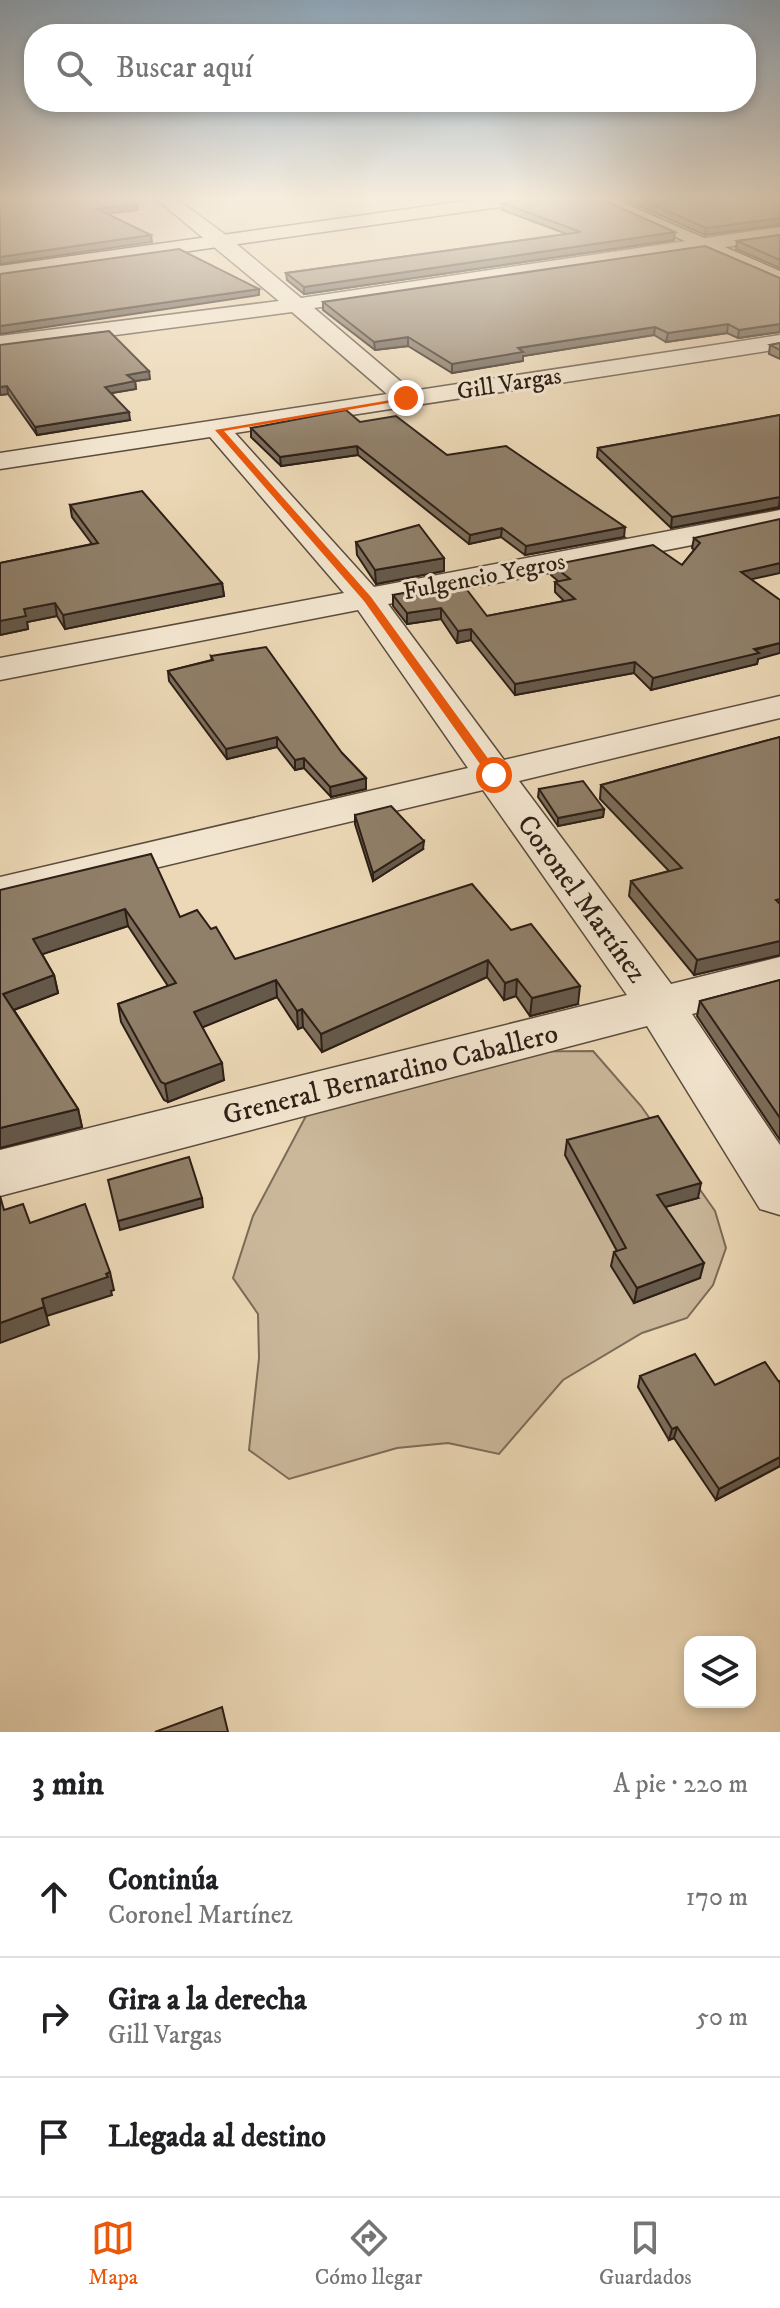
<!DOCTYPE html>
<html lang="es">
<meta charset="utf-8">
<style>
body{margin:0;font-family:"IM FELL DW Pica",serif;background:#f2f2f2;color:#202124}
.controls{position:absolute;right:24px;bottom:24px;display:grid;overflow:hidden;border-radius:16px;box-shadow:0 4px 12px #0003}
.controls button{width:72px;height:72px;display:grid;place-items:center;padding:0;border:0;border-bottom:2px solid #e0e0e0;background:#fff;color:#202124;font:40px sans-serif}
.stop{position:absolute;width:24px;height:24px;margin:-18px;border:6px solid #ea580c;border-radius:50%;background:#fff}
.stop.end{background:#ea580c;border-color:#fff;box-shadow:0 2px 8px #0008}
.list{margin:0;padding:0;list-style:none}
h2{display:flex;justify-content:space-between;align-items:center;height:104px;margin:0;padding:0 32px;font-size:34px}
h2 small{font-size:26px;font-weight:400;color:#757577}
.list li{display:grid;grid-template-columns:52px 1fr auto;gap:24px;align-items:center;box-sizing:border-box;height:120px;padding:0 32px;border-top:2px solid #e0e0e0}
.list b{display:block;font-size:30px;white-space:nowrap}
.list p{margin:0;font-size:26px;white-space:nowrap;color:#757577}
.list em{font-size:26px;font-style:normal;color:#757577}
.icon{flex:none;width:44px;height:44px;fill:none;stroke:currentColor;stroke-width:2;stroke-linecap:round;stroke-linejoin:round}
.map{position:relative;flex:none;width:780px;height:1732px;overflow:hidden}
.search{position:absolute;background:#fff;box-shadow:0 4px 12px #0003;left:24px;right:24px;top:24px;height:88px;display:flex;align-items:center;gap:20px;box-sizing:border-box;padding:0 28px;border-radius:32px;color:#757577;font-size:30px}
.sheet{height:464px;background:#fff}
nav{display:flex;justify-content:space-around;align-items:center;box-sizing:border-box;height:112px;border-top:2px solid #e0e0e0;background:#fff;font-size:22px;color:#757577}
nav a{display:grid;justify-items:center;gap:4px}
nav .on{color:#ea580c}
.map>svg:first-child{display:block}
.green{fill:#cbb89b;stroke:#7c6b58;stroke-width:2}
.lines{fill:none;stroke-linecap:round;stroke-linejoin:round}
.street-casing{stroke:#5c4c3e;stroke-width:3}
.secondary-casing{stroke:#2c1e16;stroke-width:3}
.street{fill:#f3e6d0;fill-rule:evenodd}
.secondary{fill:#f3e6d0;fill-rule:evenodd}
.wall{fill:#7c6d5a;stroke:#2c1e16;stroke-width:2}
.shaded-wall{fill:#65594a;stroke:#2c1e16;stroke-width:2}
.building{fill:#907f69;stroke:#2c1e16;stroke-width:2}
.route{fill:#ea580c}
.labels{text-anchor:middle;stroke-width:6;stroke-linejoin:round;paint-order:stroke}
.far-street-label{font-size:24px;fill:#2c1e16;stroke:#f3e6d0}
.street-label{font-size:28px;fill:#2c1e16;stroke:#f3e6d0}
</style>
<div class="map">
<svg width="780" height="1732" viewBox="0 0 780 1732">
<rect width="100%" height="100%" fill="#ecd8b6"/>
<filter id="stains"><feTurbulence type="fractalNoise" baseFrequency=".0025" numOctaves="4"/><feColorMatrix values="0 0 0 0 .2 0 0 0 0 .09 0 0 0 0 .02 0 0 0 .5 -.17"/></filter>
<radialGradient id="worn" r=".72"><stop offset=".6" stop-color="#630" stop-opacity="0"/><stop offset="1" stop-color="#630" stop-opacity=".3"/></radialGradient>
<polygon class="green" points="593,1051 641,1106 715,1211 726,1248 713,1285 687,1318 642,1333 563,1380 499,1454 448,1443 397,1448 289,1479 249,1450 259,1358 258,1314 233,1278 253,1216 307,1114 459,1052"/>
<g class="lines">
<g class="street-casing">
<polygon id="street" points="154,197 174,197 227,236 301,298 780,227 780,239 314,308 412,391 780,335 780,349 235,433 374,587 780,510 780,528 388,604 504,760 780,696 780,718 519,781 671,984 780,957 780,991 692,1014 780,1145 780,1215 760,1209 647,1026 0,1196 0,1150 627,995 483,790 0,905 0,877 468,768 358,610 0,680 0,658 344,593 210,437 0,469 0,453 387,394 292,312 0,350 0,336 279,301"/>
</g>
<g class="secondary-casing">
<g id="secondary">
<polygon points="494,197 542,197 534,202 0,278 0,266"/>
<polygon points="587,197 610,197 780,271 780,284"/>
</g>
</g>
<use href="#street" class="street"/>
<use href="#secondary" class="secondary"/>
</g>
<g class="wall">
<polygon points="619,197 780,197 705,235"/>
<polygon points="502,203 674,240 304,294 287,280 286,273 567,234 502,210"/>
<polygon points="780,235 780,268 736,249 737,241"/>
<polygon points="780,278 780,332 738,338 727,333 666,342 654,335 523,356 523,361 452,373 408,346 375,350 323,310 323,302"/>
<polygon points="780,343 780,359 769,354 770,345"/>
<polygon points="0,345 150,379 135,381 136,389 111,393 130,420 37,435 8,394 0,395"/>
<polygon points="780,415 780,508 671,528 597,457 598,448"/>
<polygon points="360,422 447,455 624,537 525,555 501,537 469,544 358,455 281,466 251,437 251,428"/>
<polygon points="70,505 222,583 224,596 65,629 57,616 27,622 28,629 0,635 0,563 92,544 72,517"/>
<polygon points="694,538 752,580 758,659 757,664 651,690 634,673 515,695 471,640 457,643 441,619 407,624 393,606 393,595 487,616 564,601 555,592 555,582 558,581 551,575 552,565 682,565 694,550 692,548"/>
<polygon points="356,542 444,558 444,571 376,584 357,555"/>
<polygon points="211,656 342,753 366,778 366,789 331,797 304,768 295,770 277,747 227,759 169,681 168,671 212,660"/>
<polygon points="780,737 780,955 694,975 629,896 631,881 669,871 600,799 601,785"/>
<polygon points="539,789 604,809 603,817 558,826 538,797"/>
<polygon points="355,815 423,849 373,881 355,824"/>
<polygon points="0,890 180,917 211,929 235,959 511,930 578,1004 530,1016 516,996 504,1000 487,977 322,1052 303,1027 298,1029 277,997 202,1027 224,1080 168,1102 164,1100 121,1022 118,1004 168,986 128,926 42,954 54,975 58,993 14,1010 78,1109 82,1127 0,1148"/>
<polygon points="780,980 780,1140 697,1016 700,1001"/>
<polygon points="567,1140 698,1198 665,1207 700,1278 634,1303 611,1266 614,1252 617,1251 565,1155"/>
<polygon points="640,1376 715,1385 780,1381 780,1466 716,1500 674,1438 669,1440 638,1387"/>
</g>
<g class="shaded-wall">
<polygon points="137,204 138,210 98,215 97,209"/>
<polygon points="780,218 780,225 705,235 706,228"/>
<polygon points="675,232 674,240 304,294 304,287"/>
<polygon points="151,235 152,242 0,264 0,257"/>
<polygon points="259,289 259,295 0,334 0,326"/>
<polygon points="728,324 727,333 666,342 668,333"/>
<polygon points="780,324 780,332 738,338 739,330"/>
<polygon points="655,327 654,335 523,356 523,361 452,373 452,364 518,348"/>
<polygon points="408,337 408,346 375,350 374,342"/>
<polygon points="149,371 150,379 128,382 127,375"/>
<polygon points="135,381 136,389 106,394 105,387"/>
<polygon points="7,386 8,394 0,395 0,387"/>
<polygon points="129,412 130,420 37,435 35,427"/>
<polygon points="357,446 358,455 281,466 280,457"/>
<polygon points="780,497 779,507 671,528 672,517"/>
<polygon points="625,527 624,537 525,555 526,546"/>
<polygon points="502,528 501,537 469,544 470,535"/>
<polygon points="444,558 444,571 376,584 375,570"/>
<polygon points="780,563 780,573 739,582 741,572"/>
<polygon points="222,583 224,596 65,629 63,615"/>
<polygon points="55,603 57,616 27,622 28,629 0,635 0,621 24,609"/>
<polygon points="441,608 441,619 407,624 407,613"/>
<polygon points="471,629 471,640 457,643 458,631"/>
<polygon points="780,643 780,653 758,659 757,664 651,690 653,678"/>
<polygon points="635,662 634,673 515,695 515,684"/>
<polygon points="277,737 277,747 227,759 226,749"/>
<polygon points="304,758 304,768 295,770 295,760"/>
<polygon points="366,778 366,789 331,797 330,787"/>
<polygon points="604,809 603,817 558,826 558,818"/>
<polygon points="424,841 423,849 373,881 373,873"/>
<polygon points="125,909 128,926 37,956 33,939"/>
<polygon points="780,941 780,955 694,975 697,960"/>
<polygon points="488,960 487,977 322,1052 321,1034"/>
<polygon points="54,975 58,993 8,1012 3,994"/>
<polygon points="517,979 516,996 504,1000 505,983"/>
<polygon points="276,980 277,997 196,1030 194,1012"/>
<polygon points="580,986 578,1004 530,1016 532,998"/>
<polygon points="302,1009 303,1027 298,1029 297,1011"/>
<polygon points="222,1063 224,1080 168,1102 165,1084"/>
<polygon points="78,1109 82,1127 0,1148 0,1128"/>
<polygon points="701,1183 698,1198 654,1210 657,1195"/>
<polygon points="202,1198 203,1207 120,1230 118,1221"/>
<polygon points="704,1263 700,1278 634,1303 637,1288"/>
<polygon points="110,1272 114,1290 111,1291 112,1295 47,1316 42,1299"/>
<polygon points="44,1307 49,1325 0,1343 0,1323"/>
<polygon points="677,1427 674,1438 669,1440 672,1429"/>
<polygon points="780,1457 780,1466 716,1500 719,1489"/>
</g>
<g class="building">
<polygon points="0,197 127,197 137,204 97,209 151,235 0,257"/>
<polygon points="596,197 675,232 304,287 286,273 581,232 502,203 536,197"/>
<polygon points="635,197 780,197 780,218 706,228"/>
<polygon points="780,235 780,260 737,241"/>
<polygon points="705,246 780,278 780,324 739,330 728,324 668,333 655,327 518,348 523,352 452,364 408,337 374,342 323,302"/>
<polygon points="179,249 259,289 0,326 0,274"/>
<polygon points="109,331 149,371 127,375 135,381 105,387 129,412 35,427 7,386 0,387 0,345"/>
<polygon points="780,343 780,350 770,345"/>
<polygon points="346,410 360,422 396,416 447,455 506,446 625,527 526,546 502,528 470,535 357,446 280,457 251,428"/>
<polygon points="780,415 780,497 672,517 598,448"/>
<polygon points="142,491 222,583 63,615 55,603 24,609 26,616 0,621 0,563 98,543 70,505"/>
<polygon points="780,519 780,563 741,572 780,600 780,643 754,649 759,653 653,678 635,662 515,684 471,629 458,631 441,608 407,613 393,595 461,582 487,616 575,599 555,582 570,579 552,565 653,545 682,565 700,543 694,538"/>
<polygon points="419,525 444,558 375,570 356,542"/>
<polygon points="266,647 342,753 366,778 330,787 304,758 295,760 277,737 226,749 168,671 213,660 211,656"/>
<polygon points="780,737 780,899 776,900 780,904 780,941 697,960 631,881 682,868 601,785"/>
<polygon points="583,781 604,809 558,818 539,789"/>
<polygon points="391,806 424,841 373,873 355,815"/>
<polygon points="151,854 180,917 197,910 211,929 216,927 235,959 472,884 511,930 531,924 580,986 532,998 517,979 505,983 488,960 321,1034 302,1009 297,1011 276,980 194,1012 222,1063 165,1084 161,1082 118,1004 176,983 125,909 33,939 54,975 3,994 78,1109 0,1128 0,890"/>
<polygon points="780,980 780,1118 700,1001"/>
<polygon points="658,1116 701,1183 657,1195 704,1263 637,1288 614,1252 626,1248 567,1140"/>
<polygon points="189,1157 202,1198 118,1221 108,1180"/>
<polygon points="0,1196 4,1210 23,1204 30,1223 85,1204 110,1272 106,1274 108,1277 42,1299 44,1307 0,1323"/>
<polygon points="695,1354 715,1385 765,1362 779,1382 780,1381 780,1457 719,1489 677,1427 672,1429 640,1376"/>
<polygon points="222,1707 228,1732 155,1732"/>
</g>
<linearGradient id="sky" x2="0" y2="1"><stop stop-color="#8fa9be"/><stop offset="0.45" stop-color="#f6edde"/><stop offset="1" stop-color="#f6edde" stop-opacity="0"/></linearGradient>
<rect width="780" height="440" fill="url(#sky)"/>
<polygon class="route" points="408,397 406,400 224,431 371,597 500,775 494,779 490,778 364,601 215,430"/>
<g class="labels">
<g class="far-street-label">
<text transform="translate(509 383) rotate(-9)" y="8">Gill Vargas</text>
<text transform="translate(484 576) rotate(-11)" y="8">Fulgencio Yegros</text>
</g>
<g class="street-label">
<text transform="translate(583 898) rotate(54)" y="10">Coronel Martínez</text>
<text transform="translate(390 1073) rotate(-14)" y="10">Greneral Bernardino Caballero</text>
</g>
</g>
<rect width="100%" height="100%" filter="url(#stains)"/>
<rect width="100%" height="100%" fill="url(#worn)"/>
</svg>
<div class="controls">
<button><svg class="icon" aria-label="layers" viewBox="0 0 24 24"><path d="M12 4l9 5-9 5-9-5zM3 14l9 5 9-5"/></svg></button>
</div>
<div class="stop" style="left:494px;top:775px"></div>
<div class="stop end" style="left:406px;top:398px"></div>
<div class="search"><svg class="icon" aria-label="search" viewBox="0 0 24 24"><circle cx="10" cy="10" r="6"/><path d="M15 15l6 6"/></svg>Buscar aquí</div>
</div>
<section class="sheet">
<h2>3 min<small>A pie · 220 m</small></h2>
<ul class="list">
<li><svg class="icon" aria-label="ahead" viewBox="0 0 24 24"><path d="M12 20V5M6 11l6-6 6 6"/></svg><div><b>Continúa</b><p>Coronel Martínez</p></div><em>170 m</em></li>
<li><svg class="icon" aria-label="right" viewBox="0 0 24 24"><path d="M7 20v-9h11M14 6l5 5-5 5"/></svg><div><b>Gira a la derecha</b><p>Gill Vargas</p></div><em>50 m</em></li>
<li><svg class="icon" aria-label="arrive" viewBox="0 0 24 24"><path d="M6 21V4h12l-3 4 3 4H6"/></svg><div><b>Llegada al destino</b></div></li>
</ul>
</section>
<nav>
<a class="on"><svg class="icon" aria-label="map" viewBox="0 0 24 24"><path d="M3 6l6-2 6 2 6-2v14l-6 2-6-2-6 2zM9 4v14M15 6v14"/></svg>Mapa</a>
<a><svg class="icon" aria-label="directions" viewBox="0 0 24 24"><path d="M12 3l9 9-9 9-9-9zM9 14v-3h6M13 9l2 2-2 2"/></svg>Cómo llegar</a>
<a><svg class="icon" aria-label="saved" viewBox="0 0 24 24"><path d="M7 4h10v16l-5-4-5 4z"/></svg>Guardados</a>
</nav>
